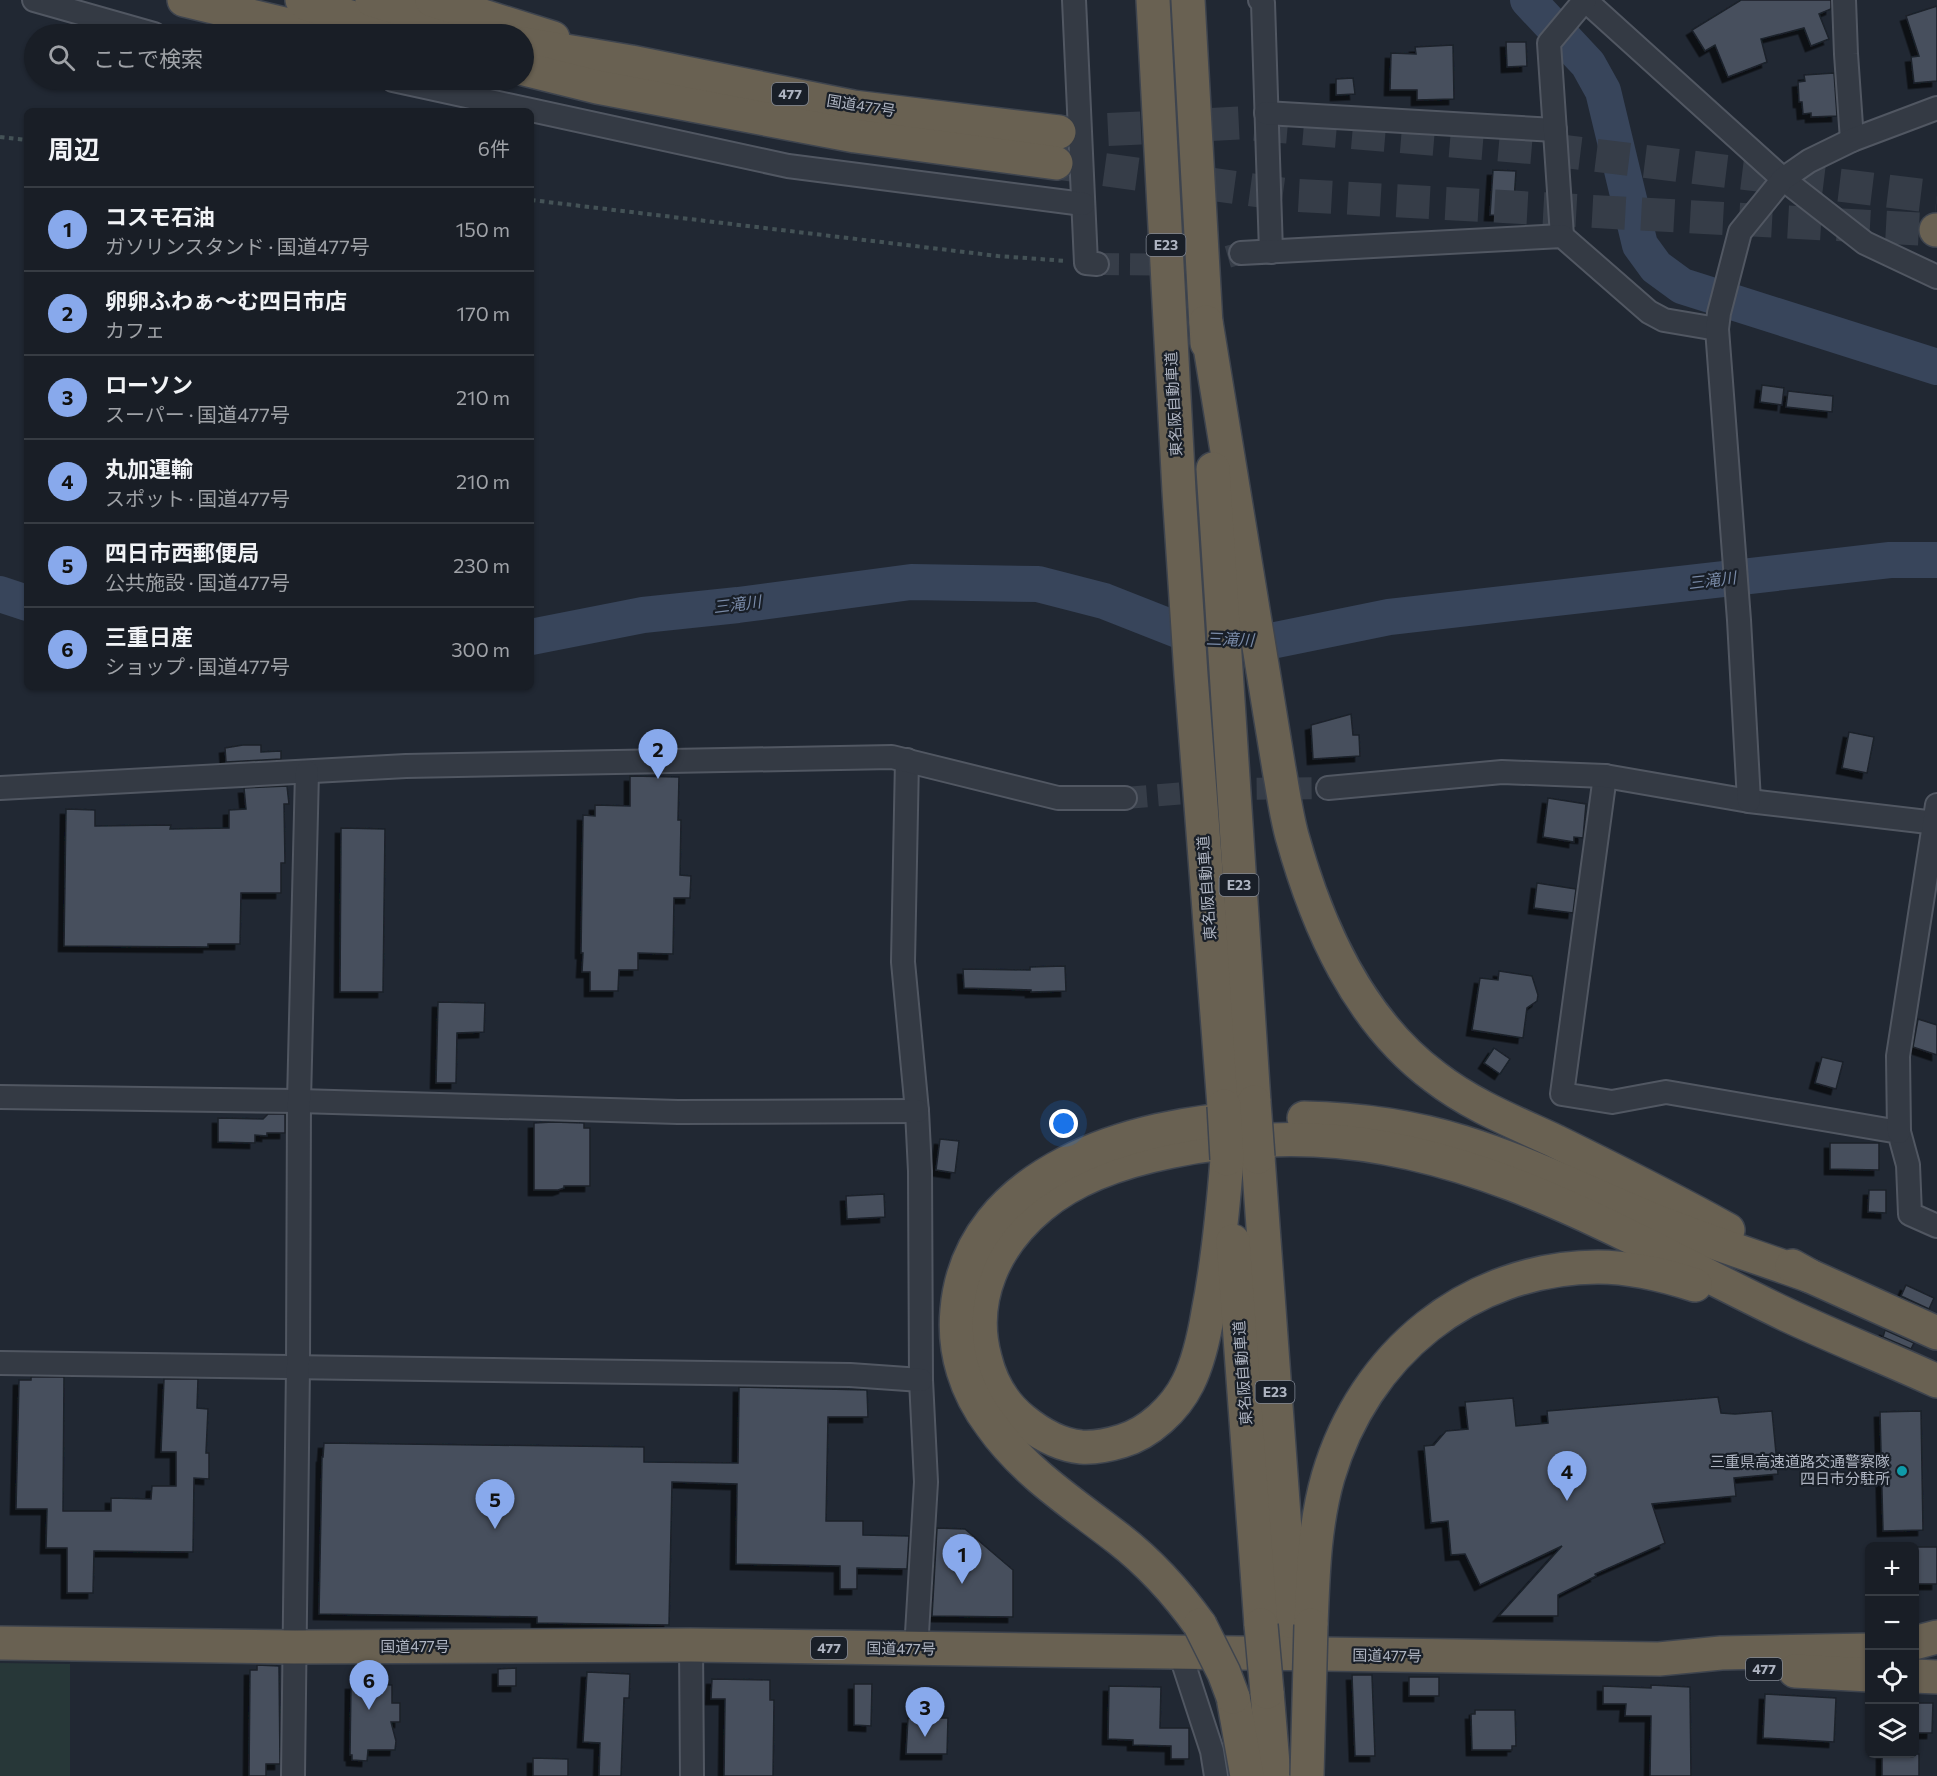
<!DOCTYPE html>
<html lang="ja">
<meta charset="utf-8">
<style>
body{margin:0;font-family:Commissioner,"Noto Sans JP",sans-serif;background:#262b32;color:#f1f3f6}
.controls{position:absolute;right:18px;bottom:18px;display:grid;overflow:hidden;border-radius:9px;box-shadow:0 2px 4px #0004}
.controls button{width:54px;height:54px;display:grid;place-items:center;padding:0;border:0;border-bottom:2px solid #373c43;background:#191e26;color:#f1f3f6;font:30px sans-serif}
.you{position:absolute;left:1064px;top:1124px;width:21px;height:21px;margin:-15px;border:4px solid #fff;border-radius:50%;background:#1a73e8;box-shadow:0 0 0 9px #1a73e833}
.badge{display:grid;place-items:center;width:39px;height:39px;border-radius:50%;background:#88a9ec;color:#111;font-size:20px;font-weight:700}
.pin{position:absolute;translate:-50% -50px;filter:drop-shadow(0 2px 3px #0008)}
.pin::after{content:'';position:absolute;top:32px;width:21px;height:18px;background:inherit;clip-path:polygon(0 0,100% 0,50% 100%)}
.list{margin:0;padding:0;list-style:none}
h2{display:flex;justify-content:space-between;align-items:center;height:78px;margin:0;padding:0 24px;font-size:26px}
h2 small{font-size:20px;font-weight:400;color:#9fa2a7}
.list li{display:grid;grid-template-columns:39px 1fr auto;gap:18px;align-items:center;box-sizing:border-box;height:84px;padding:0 24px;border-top:2px solid #373c43}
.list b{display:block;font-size:22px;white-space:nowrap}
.list p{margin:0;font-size:20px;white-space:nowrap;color:#9fa2a7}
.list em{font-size:20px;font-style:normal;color:#9fa2a7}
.icon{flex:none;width:33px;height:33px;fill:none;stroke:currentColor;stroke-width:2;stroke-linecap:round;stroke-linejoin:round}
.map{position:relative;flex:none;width:1937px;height:1776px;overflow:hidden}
.search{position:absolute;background:#191e26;box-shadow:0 2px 4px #0004;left:24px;top:24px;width:510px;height:66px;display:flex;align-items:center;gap:15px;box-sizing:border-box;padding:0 21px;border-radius:33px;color:#9fa2a7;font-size:22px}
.panel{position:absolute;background:#191e26;box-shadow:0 2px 4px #0004;left:24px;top:108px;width:510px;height:582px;border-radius:9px}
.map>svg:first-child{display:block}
.green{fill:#273738}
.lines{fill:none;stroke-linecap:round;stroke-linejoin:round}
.river{stroke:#38455b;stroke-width:36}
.building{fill:#474f5d;stroke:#1b212a;stroke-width:1.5;filter:url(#shadow)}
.minor-tunnel{stroke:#363d48;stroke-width:22;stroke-dasharray:22 11;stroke-linecap:butt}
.highway-tunnel{stroke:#363d48;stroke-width:33;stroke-dasharray:33 16;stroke-linecap:butt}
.minor-casing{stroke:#515762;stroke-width:26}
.highway-casing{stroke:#3e444e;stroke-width:36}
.path{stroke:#445256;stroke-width:4;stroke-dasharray:4.5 4.5;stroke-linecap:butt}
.minor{stroke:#343a44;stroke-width:22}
.highway{stroke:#696152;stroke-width:33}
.highway-bridge-casing{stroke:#3e444e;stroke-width:36;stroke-linecap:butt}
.highway-bridge{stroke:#696152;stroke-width:33}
.culture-dot{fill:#0f9aa8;stroke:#191f28;stroke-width:2}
.labels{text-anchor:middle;stroke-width:4.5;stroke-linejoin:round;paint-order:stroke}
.shield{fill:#191f28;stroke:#818793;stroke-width:1.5}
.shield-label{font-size:14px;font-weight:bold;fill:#aeb4c1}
.street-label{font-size:15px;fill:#aeb4c1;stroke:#191f28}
.poi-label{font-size:15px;fill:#aeb4c1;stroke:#191f28;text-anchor:end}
.water-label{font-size:16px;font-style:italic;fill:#798aa7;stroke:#191f28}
</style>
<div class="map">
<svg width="1937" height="1776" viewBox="0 0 1937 1776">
<defs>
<filter id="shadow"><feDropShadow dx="-5.5" dy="5.5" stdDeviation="0" flood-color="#0009"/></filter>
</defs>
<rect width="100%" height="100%" fill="#212833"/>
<polygon class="green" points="0,1663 70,1664 70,1776 0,1776"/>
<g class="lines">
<g class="river">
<polyline points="1528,0 1588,64 1603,91 1640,245 1656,267 1682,286 1937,367"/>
<polyline points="0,594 27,603"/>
<polyline points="531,637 643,615 738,605 911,582 1038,584 1104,601 1198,638 1271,641 1389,617 1890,560 1937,560"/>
</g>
</g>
<g class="building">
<polygon points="1741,0 1831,0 1831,9 1819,14 1829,39 1811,46 1804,28 1761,39 1767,62 1728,77 1715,45 1705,51 1692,30"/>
<polygon points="1937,6 1937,81 1914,83 1911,57 1919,56 1906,16"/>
<polygon points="1506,42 1526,42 1527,66 1507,67"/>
<polygon points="1453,45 1454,99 1417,100 1417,90 1390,90 1391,53 1416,54 1415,47"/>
<polygon points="1834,73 1837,116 1811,117 1811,113 1803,114 1802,102 1799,102 1798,82 1805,81 1804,75"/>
<polygon points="1353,78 1355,94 1336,95 1336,79"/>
<polygon points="1493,170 1516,171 1513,216 1490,215"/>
<polygon points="1762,385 1784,388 1782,405 1760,402"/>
<polygon points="1788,391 1833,396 1832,412 1786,407"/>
<polygon points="1351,714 1353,735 1359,735 1360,756 1313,759 1311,725"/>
<polygon points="1849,732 1874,737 1867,773 1842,768"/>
<polygon points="243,745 261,745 261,752 281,751 281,759 226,762 225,748"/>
<polygon points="630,776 679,777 678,820 681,820 680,875 691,876 690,898 674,898 673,954 638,953 638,970 619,970 618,991 590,991 590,972 582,972 583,953 581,953 583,815 595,816 595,805 630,806"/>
<polygon points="287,786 289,804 284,804 285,863 281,863 281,893 241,893 240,944 208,944 208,947 64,946 66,809 95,810 95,826 171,825 170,829 229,828 229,810 246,809 244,788"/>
<polygon points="1548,798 1586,804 1583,838 1574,837 1574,842 1543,837"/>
<polygon points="341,828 385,829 383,992 340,992"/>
<polygon points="1537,883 1576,889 1573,913 1534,908"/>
<polygon points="1065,966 1066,991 1031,992 1031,990 964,988 963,969 1030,970 1030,967"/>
<polygon points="1499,971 1532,976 1538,995 1537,1001 1527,1008 1523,1038 1472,1030 1480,978 1498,980"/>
<polygon points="438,1002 485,1003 484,1032 457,1033 456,1083 436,1083"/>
<polygon points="1918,1019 1937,1025 1937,1055 1913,1047"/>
<polygon points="1494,1048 1510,1059 1500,1074 1484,1063"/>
<polygon points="1822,1057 1843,1062 1836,1089 1815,1083"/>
<polygon points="268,1114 285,1114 285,1133 267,1133 267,1136 255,1135 255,1143 218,1142 218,1118 263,1119"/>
<polygon points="553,1122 584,1123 584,1128 590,1128 590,1186 564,1186 564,1188 558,1190 534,1190 534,1123"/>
<polygon points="940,1139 959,1141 955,1173 936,1170"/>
<polygon points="1830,1143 1879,1143 1879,1170 1830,1169"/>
<polygon points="1869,1190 1886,1190 1886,1213 1868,1212"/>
<polygon points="884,1194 885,1217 847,1219 846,1196"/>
<polygon points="1906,1285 1934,1298 1929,1309 1901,1296"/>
<polygon points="1885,1330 1914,1343 1911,1349 1883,1337"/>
<polygon points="31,1377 64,1377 63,1511 111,1511 111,1498 151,1499 152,1486 176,1486 176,1452 161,1452 164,1379 198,1379 197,1408 208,1409 206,1453 209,1453 209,1479 194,1478 193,1552 94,1551 93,1593 67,1593 67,1548 46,1548 47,1509 16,1509 19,1380 31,1380"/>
<polygon points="739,1387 867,1390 868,1417 828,1417 826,1521 863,1521 863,1535 909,1536 907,1569 857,1568 857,1589 840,1589 840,1566 736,1564 737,1484 672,1482 669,1625 537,1623 537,1617 319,1614 322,1457 323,1457 324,1443 644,1447 644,1462 738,1463"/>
<polygon points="1718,1397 1721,1413 1735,1414 1772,1411 1778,1474 1734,1478 1736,1496 1652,1504 1665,1543 1595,1574 1596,1576 1558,1595 1558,1616 1499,1616 1562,1546 1480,1585 1465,1554 1451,1555 1448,1521 1431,1523 1424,1446 1434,1445 1446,1431 1468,1429 1465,1402 1513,1398 1516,1426 1548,1423 1547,1411"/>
<polygon points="1921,1411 1923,1530 1883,1531 1880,1412"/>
<polygon points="937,1528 965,1529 1013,1570 1013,1617 932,1616"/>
<rect x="1914" y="1547" width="23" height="37"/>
<polygon points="257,1665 279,1666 280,1764 266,1764 266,1776 249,1776 250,1670 257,1670"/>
<polygon points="516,1668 516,1686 498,1686 498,1669"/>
<polygon points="587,1672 630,1674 629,1698 624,1698 621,1776 599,1776 600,1743 583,1742"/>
<polygon points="1352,1675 1372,1675 1375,1756 1355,1756"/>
<rect x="1409" y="1677" width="30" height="19"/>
<polygon points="712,1679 770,1680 770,1700 774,1700 773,1776 724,1776 725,1699 711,1699"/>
<polygon points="351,1684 392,1685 392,1703 400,1703 400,1722 391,1722 396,1741 395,1750 368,1750 367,1761 352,1760 352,1755 350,1755"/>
<polygon points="854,1684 872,1684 871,1726 854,1725"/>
<polygon points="1651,1685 1690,1687 1691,1776 1650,1776 1651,1716 1625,1716 1626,1704 1603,1704 1603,1686 1651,1688"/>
<polygon points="1109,1686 1161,1687 1160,1728 1189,1728 1189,1759 1171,1759 1171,1746 1133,1745 1133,1740 1108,1739"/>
<polygon points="1765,1694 1836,1698 1834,1742 1763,1738"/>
<polygon points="1914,1703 1933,1703 1932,1733 1914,1733"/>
<polygon points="1475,1710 1515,1710 1516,1746 1512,1746 1512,1750 1472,1750 1471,1714 1475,1714"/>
<polygon points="908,1718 948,1718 947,1754 906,1754"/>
<rect x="1882" y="1754" width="37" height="22"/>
<polygon points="533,1758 568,1759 568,1776 533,1776"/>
</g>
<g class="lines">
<g class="minor-tunnel">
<polyline points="1097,264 1200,265 1241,253"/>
<polyline points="1125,798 1235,789 1328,788"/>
</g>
<g class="highway-tunnel">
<polyline points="1059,132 1239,123 1536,148 1937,197"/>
<polyline points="1056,163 1290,195 1936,230"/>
</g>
<g class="minor-casing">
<g id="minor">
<polyline points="34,0 154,34"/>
<polyline points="1074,0 1086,263 1097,264"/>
<polyline points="1260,0 1263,3 1271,252"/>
<polyline points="1585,0 1783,179 1865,243 1937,277"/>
<polyline points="1844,0 1846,54 1852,140"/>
<polyline points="393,80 788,166 1083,204"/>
<polyline points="1266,113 1555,130"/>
<polyline points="1562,236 1549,43 1585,0"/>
<polyline points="1241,253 1562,236 1649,312 1664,320 1717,329"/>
<polyline points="907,760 903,962 917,1111 920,1171 921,1380 926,1482 916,1650"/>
<polyline points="1605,776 1562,1094 1612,1102 1666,1092 1899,1132 1908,1165 1910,1214 1937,1226"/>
<polyline points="0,788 406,766 892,757 1058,798 1125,798"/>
<polyline points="1328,788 1502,772 1605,776 1749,801 1937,823"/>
<polyline points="1749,801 1739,620 1717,329 1719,313 1740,232 1783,179 1809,161 1852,140 1937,108"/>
<polyline points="0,1097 299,1101 678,1112 917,1111"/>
<polyline points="1899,1132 1898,1056 1937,805"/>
<polyline points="0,1363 850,1375 921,1380"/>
<polyline points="691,1645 692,1776"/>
<polyline points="1180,1653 1212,1751 1216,1776"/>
<polyline points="293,1776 298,1366 299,1101 307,772"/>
</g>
</g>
<g class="highway-casing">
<g id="highway">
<polyline points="184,0 326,34"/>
<polyline points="302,0 307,4 404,33"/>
<polyline points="372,0 456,26"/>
<polyline points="432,0 553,38"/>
<polyline points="1153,0 1179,491 1191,675 1224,1106"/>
<polyline points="1188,0 1207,343"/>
<polyline points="524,44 631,62 853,107 1059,132"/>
<polyline points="524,69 597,87 855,136 1056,163"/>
<polyline points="1936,230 1937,230"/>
<path d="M1206,322l73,447c4,22 7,45 13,67 25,90 66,184 143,241 36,28 79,45 120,64 59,29 116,57 173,89"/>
<polyline points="1213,469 1254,1102"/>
<path d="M1304,1118c53,1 107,8 158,24 65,20 126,51 189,77 52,21 106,38 159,57"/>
<polyline points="1258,1157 1292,1627"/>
<path d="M1227,1159c-4,51 -9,103 -19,154 -4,24 -9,48 -20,70 -13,26 -39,50 -66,58 -13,4 -27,7 -41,6 -21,-2 -42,-14 -58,-27 -20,-16 -32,-37 -38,-62 -16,-59 10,-114 56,-152 65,-55 191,-69 273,-66 172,7 322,103 473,175 49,23 100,43 150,66"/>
<polyline points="1233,1241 1261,1625"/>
<polyline points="1792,1266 1810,1276 1937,1333"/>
<path d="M1200,1625c-23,-32 -49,-61 -81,-86 -45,-35 -95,-67 -128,-114 -25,-33 -38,-73 -34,-115 12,-140 178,-187 296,-192"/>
<path d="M1311,1625c2,-50 3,-99 17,-148 36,-123 140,-209 270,-210 33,0 66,8 97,18"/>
<polyline points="0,1643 294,1647 691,1645 1659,1659 1721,1653 1870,1650"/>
<polyline points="1914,1643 1937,1637"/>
<polyline points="1795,1671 1870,1675"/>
<polyline points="1914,1676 1937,1677"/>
<polyline points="1267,1692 1274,1776"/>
<polyline points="1233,1697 1247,1776"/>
</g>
</g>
<g class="path">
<polyline points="0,137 27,140"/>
<polyline points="531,200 998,256 1067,261"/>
</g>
<use href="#minor" class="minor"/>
<use href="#highway" class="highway"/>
<g class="highway-bridge-casing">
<g id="highway-bridge">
<polyline points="1254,1102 1258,1157"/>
<polyline points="1224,1106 1227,1159"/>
<polyline points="1200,1625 1224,1673 1233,1697"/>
<polyline points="1261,1625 1267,1692"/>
<polyline points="1307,1776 1311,1625"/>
</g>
</g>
<use href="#highway-bridge" class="highway-bridge"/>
</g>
<circle class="culture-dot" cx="1902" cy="1471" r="6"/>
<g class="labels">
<g class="shield">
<rect x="772" y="83" width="36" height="22" rx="4.5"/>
<rect x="1146.5" y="234" width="39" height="22" rx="4.5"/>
<rect x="1219.5" y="874" width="39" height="22" rx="4.5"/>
<rect x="1255.5" y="1381" width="39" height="22" rx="4.5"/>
<rect x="811" y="1637" width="36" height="22" rx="4.5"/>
<rect x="1746" y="1658" width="36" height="22" rx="4.5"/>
</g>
<g class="shield-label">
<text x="790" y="99">477</text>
<text x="1166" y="250">E23</text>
<text x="1239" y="890">E23</text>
<text x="1275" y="1397">E23</text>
<text x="829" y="1653">477</text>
<text x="1764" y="1674">477</text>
</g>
<g class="street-label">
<text transform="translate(861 106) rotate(9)" y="5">国道477号</text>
<text transform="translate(1174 404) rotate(-93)" y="5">東名阪自動車道</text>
<text transform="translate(1207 888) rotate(-94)" y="5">東名阪自動車道</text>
<text transform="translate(1243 1373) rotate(-94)" y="5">東名阪自動車道</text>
<text x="415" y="1652">国道477号</text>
<text transform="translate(901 1649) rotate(1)" y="5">国道477号</text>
<text transform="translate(1387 1656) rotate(1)" y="5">国道477号</text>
</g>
<g class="poi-label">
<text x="1890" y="1467">三重県高速道路交通警察隊<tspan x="1890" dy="17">四日市分駐所</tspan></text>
</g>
<g class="water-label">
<text transform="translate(1712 580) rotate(-7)" y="6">三滝川</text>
<text transform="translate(737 604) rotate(-7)" y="6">三滝川</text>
<text transform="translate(1230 639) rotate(2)" y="6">三滝川</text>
</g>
</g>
</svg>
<div class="controls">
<button>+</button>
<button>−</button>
<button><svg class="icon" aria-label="locate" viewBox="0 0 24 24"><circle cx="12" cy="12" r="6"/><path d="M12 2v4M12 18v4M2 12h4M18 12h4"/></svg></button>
<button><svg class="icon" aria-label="layers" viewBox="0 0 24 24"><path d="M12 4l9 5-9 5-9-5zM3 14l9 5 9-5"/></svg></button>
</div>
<div class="you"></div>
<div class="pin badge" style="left:962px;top:1584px">1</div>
<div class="pin badge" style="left:658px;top:779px">2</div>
<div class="pin badge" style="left:925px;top:1737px">3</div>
<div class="pin badge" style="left:1567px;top:1501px">4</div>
<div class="pin badge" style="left:495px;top:1529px">5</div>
<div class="pin badge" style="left:369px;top:1710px">6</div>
<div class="search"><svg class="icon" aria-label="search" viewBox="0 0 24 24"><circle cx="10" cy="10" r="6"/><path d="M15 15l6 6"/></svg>ここで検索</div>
<section class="panel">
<h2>周辺<small>6件</small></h2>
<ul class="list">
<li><span class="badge">1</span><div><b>コスモ石油</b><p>ガソリンスタンド · 国道477号</p></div><em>150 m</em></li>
<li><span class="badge">2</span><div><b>卵卵ふわぁ～む四日市店</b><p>カフェ</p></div><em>170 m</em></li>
<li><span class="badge">3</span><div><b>ローソン</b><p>スーパー · 国道477号</p></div><em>210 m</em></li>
<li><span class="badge">4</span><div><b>丸加運輸</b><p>スポット · 国道477号</p></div><em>210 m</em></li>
<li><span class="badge">5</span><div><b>四日市西郵便局</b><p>公共施設 · 国道477号</p></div><em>230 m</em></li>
<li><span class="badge">6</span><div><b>三重日産</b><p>ショップ · 国道477号</p></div><em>300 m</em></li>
</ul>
</section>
</div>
